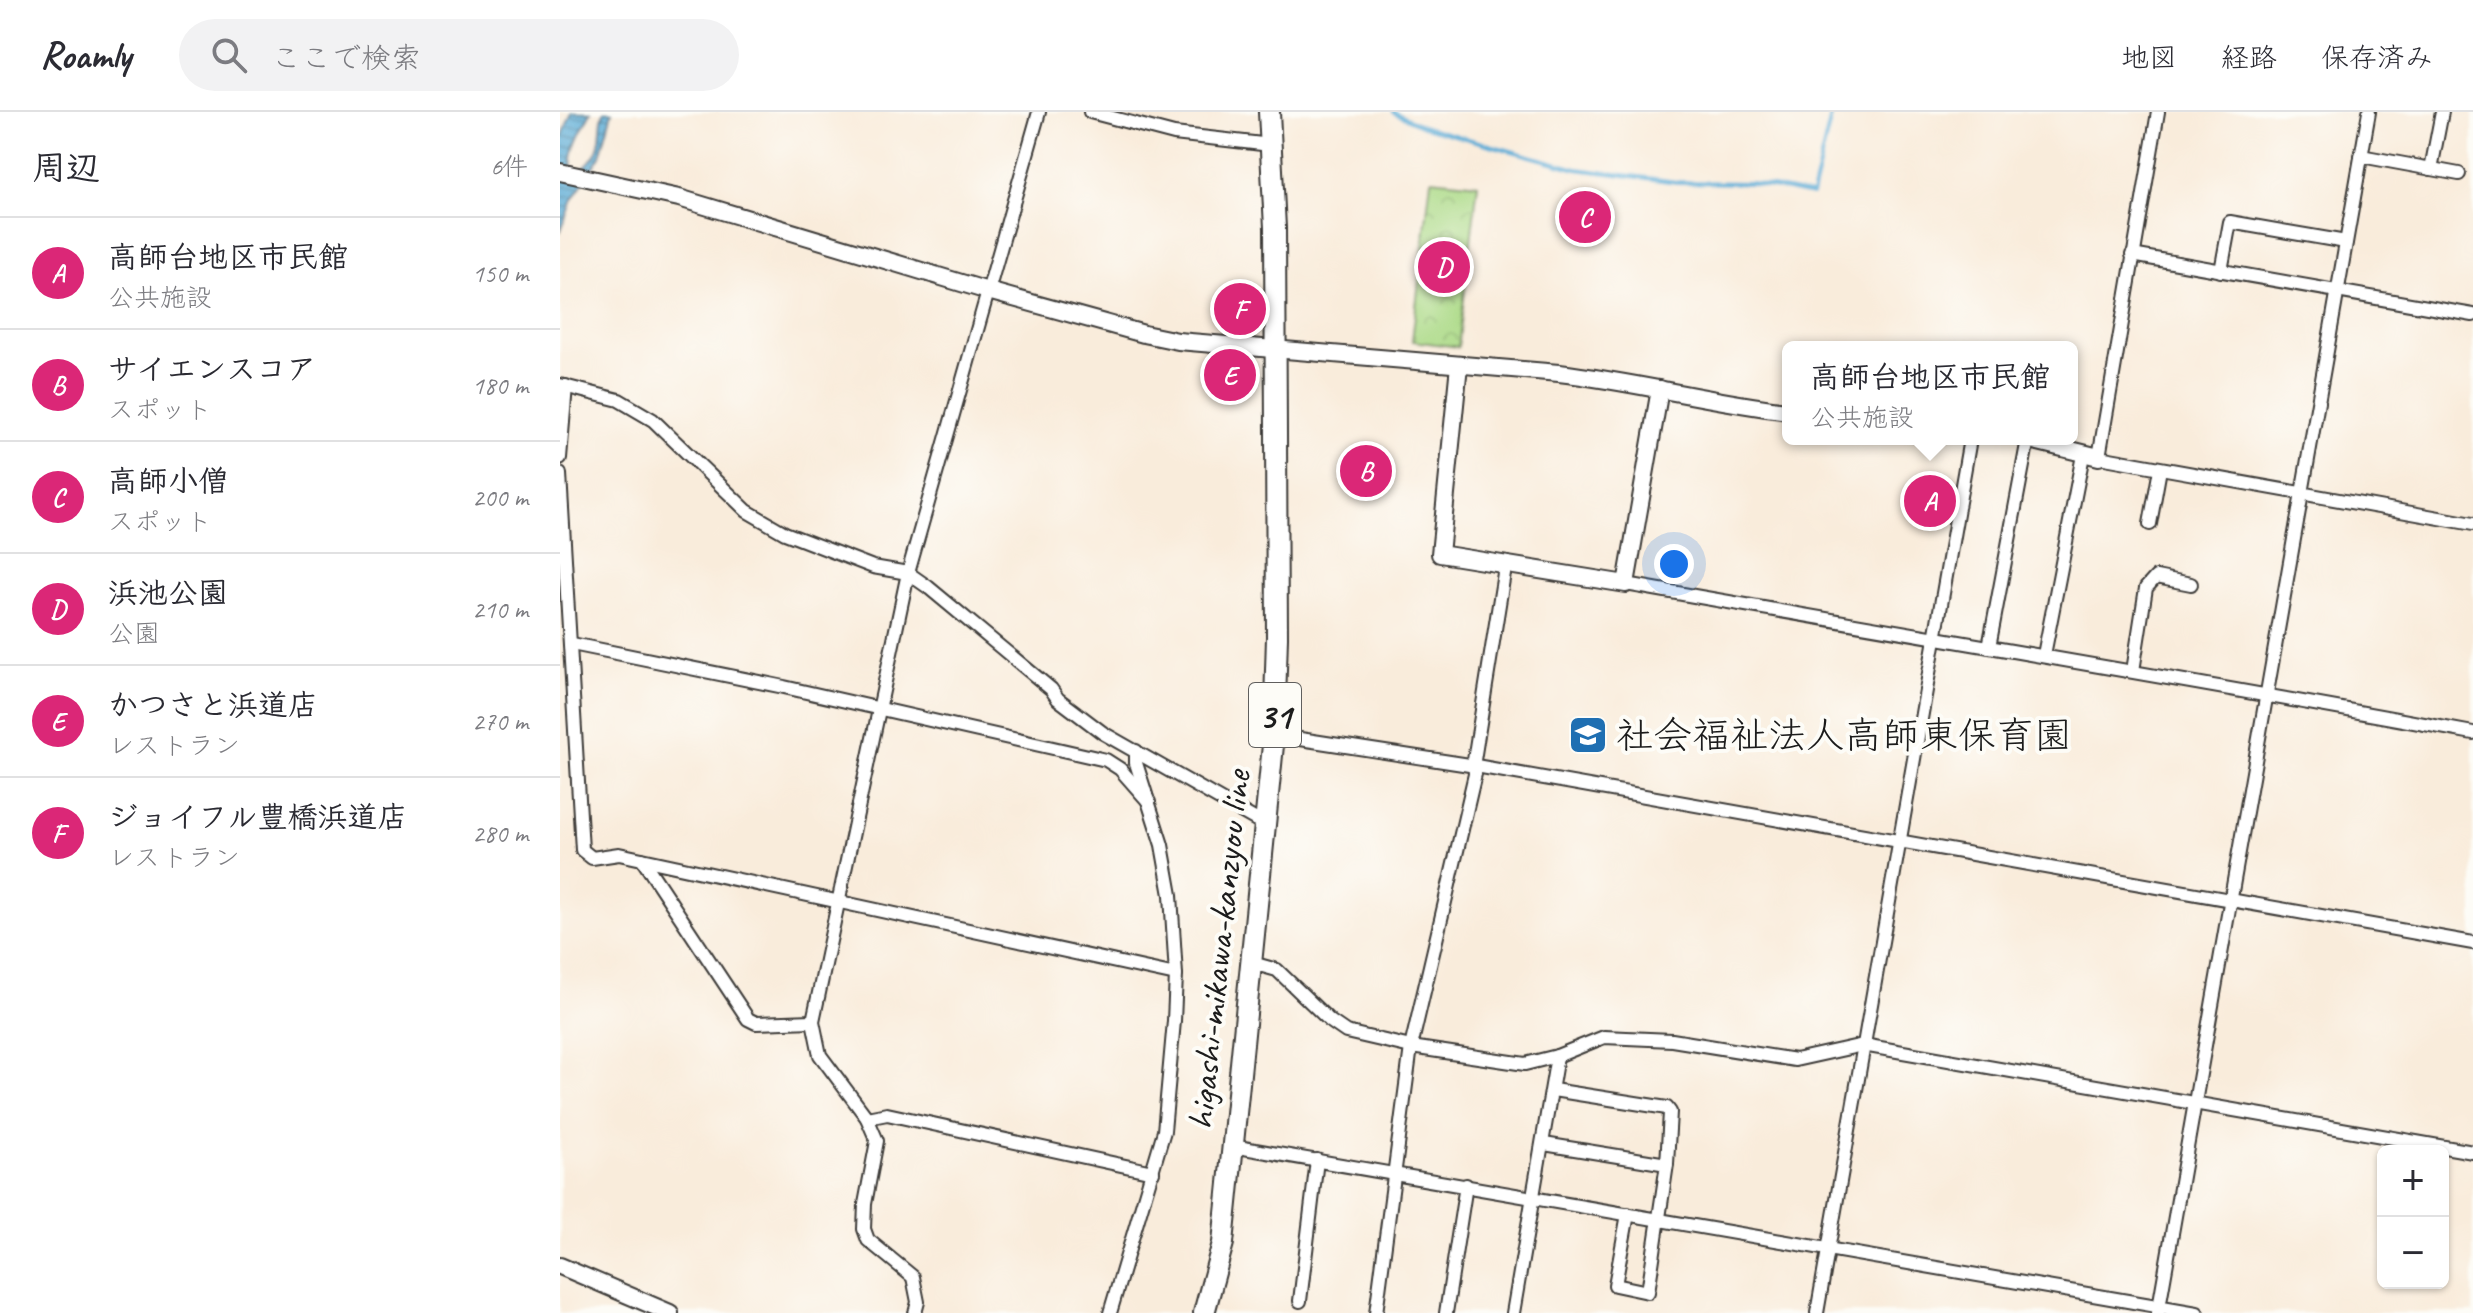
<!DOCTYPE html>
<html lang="ja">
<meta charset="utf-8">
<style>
body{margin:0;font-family:Caveat,"Klee One",sans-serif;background:#f2f2f3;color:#2b2b33}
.controls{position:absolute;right:24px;bottom:24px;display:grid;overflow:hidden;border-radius:12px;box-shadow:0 2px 6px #0004}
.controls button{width:72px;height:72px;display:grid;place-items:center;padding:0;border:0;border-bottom:2px solid #e1e1e2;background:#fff;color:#2b2b33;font:40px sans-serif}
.you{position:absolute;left:1114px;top:452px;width:28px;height:28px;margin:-20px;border:6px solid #fff;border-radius:50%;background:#1a73e8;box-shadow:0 0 0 12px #1a73e833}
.badge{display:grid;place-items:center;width:52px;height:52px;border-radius:50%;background:#db2777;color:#fff;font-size:26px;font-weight:700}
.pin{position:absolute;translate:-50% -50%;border:4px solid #fff;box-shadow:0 2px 8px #0006}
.popup{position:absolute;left:1222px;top:229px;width:296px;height:104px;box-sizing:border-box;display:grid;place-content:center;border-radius:12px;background:#fff;filter:drop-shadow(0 2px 6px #0005);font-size:26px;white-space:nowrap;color:#7c7c81}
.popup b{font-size:30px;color:#2b2b33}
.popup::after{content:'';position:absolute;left:50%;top:100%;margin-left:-16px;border:16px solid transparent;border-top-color:#fff}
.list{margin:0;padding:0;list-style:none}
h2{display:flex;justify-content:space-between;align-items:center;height:104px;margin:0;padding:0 32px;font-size:34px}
h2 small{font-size:26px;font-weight:400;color:#7c7c81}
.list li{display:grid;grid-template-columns:52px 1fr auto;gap:24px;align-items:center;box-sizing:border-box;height:112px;padding:0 32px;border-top:2px solid #e1e1e2}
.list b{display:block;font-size:30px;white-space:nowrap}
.list p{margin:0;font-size:26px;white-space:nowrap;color:#7c7c81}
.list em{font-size:26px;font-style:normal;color:#7c7c81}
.icon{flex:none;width:44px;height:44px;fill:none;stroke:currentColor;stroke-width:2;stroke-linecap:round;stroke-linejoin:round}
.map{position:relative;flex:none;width:1913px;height:1201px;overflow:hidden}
header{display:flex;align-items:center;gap:48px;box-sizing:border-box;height:112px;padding:0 40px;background:#fff;border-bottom:2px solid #e1e1e2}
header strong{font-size:38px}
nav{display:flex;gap:44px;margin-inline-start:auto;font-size:28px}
.search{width:560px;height:72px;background:#f2f2f3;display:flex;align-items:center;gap:20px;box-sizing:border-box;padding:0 28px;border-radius:44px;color:#7c7c81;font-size:30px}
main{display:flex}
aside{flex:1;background:#fff}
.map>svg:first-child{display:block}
.park{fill:url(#park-crowns);stroke:#647b52;stroke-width:2}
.water{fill:url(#water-rules);stroke:#3c6479;stroke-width:2}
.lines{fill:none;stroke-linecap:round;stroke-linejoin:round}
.stream{stroke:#5cacd6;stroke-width:4}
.minor-casing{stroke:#3d3b39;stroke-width:16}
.tertiary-casing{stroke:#3d3b39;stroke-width:20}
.primary-casing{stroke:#3d3b39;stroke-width:24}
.minor{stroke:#fff;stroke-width:12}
.tertiary{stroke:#fff;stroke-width:16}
.primary{stroke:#fff;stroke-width:20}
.labels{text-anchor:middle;stroke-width:8;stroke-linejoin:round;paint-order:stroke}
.shield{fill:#fdfcf7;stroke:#605f5e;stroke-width:2}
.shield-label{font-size:36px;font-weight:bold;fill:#1c1c1c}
.poi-label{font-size:38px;fill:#1c1c1c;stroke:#fdfcf7;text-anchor:start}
.street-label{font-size:38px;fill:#1c1c1c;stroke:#fdfcf7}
</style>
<header>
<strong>Roamly</strong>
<div class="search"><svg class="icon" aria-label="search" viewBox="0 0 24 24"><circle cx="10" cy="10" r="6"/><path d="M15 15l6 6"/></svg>ここで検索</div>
<nav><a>地図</a><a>経路</a><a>保存済み</a></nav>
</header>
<main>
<aside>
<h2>周辺<small>6件</small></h2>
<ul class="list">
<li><span class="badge">A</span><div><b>高師台地区市民館</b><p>公共施設</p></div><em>150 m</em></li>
<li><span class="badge">B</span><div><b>サイエンスコア</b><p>スポット</p></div><em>180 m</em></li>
<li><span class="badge">C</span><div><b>高師小僧</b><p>スポット</p></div><em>200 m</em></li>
<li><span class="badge">D</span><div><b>浜池公園</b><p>公園</p></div><em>210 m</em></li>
<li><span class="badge">E</span><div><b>かつさと浜道店</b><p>レストラン</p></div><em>270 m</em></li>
<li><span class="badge">F</span><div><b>ジョイフル豊橋浜道店</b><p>レストラン</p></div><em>280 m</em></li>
</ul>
</aside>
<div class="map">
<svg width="1913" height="1201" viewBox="0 0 1913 1201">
<defs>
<pattern id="park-crowns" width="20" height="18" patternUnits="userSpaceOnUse" patternTransform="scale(2)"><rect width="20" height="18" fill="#acda87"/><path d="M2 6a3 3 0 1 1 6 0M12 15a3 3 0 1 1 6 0" fill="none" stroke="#93ba74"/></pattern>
<pattern id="water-rules" width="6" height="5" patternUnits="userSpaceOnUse" patternTransform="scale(2)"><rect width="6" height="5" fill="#5cacd6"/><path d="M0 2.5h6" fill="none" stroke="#4b8bad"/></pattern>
</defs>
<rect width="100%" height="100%" fill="#fdfcf7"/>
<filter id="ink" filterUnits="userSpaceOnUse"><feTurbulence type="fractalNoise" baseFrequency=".0125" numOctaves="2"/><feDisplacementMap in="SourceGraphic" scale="16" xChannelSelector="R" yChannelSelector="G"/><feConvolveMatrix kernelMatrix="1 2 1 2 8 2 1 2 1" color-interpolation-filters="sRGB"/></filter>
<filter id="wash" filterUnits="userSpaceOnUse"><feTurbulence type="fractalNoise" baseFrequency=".006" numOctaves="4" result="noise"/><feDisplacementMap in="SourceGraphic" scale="32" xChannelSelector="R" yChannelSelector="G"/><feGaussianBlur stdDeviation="1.8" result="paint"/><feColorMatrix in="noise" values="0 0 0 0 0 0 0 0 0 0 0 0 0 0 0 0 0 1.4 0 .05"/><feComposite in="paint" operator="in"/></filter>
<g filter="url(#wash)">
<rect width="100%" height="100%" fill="#f9ecdb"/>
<polygon class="park" points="871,67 918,72 898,235 852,229"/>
<path class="water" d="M12,0h19c-13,24 -23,41 -19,68 8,-9 21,-19 25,-30 6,-13 2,-26 7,-38h8l-12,44 -28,44 -12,33v-90z"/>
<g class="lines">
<polyline class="stream" points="833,0 865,15 1017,57 1117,70 1192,71 1252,83 1272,0"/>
</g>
</g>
<g filter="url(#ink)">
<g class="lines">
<g class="minor-casing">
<g id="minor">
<polyline points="530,0 614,22 711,33"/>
<polyline points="1598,0 1539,345 1913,412"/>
<polyline points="1801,44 1899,62"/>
<polyline points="1871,57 1882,0"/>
<polyline points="1572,143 1913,203"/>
<polyline points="1661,159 1670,110 1786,130"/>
<polyline points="0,273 59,288 93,308 187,399 225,421 313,455 348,461 368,475 491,577 498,587 543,621 705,713"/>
<polyline points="0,346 6,274"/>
<polyline points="0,362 22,738 32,746 59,742 616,863"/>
<polyline points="1590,412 1600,357"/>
<path d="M1066,472c282,50 565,96 847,149"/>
<polyline points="12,532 224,575 546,648 560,657 589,690"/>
<polyline points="1429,535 1468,327"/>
<polyline points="1484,543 1523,343"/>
<polyline points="1573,559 1586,476 1596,465 1631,472"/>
<polyline points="714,623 916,654 1913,831"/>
<polyline points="82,747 188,907 196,911 253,909"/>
<polyline points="692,851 717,858 770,909 786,920 851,935 965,952 997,944 1044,925 1112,928 1235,948 1303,933 1913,1040"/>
<polyline points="993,978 1107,996 1110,1000 1107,1052 1088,1180 1055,1173 1068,1102"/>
<polyline points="307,1006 327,1002 593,1060"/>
<polyline points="984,1032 1107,1052"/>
<polyline points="672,1034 1637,1201"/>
<polyline points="740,1189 757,1048"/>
<polyline points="355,1201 358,1190 353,1165 308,1128 304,1117 305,1092 317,1029 307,1006 260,943 253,909 348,461 479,0"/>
<polyline points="550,1201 604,1019 614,909 616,863 611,783 602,733 576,651 576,639"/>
<polyline points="816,1201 851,935 915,662 914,648 945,455"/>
<polyline points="886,1201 906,1073"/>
<polyline points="953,1201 997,944"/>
<polyline points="1257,1201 1410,327"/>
<polyline points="1598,1201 1809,0"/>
</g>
</g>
<g class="tertiary-casing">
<g id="tertiary">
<path d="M0,60l119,26 309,93 156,43 34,7 381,32c77,9 152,29 229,38"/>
<polyline points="899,253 880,442 1066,472 1100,277"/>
<polyline points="1466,327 1539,345"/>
<polyline points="0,1154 110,1201"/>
</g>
</g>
<g class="primary-casing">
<polyline id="primary" points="644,1201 663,1131 714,623 717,525 715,116 709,0"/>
</g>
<use href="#minor" class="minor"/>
<use href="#tertiary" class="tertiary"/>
<use href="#primary" class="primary"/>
</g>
</g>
<defs>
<g id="school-square" transform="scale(2)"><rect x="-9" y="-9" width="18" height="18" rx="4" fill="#1f6fb2" stroke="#fdfcf7"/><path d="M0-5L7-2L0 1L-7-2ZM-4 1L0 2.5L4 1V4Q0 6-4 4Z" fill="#fff"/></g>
</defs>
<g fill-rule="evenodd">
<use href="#school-square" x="1028" y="623"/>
</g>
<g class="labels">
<rect class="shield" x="689" y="571" width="52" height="64" rx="6"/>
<g class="shield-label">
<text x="715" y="616">31</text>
</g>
<g class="poi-label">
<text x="1056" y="636">社会福祉法人高師東保育園</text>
</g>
<g class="street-label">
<text transform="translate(658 838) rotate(-84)" y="13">higashi-mikawa-kanzyou line</text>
</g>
</g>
</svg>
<div class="controls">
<button>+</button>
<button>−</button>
</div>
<div class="you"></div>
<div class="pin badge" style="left:1370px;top:389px">A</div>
<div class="popup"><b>高師台地区市民館</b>公共施設</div>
<div class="pin badge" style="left:806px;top:359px">B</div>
<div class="pin badge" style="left:1025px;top:105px">C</div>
<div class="pin badge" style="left:884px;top:155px">D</div>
<div class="pin badge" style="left:670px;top:263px">E</div>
<div class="pin badge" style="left:680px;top:197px">F</div>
</div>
</main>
